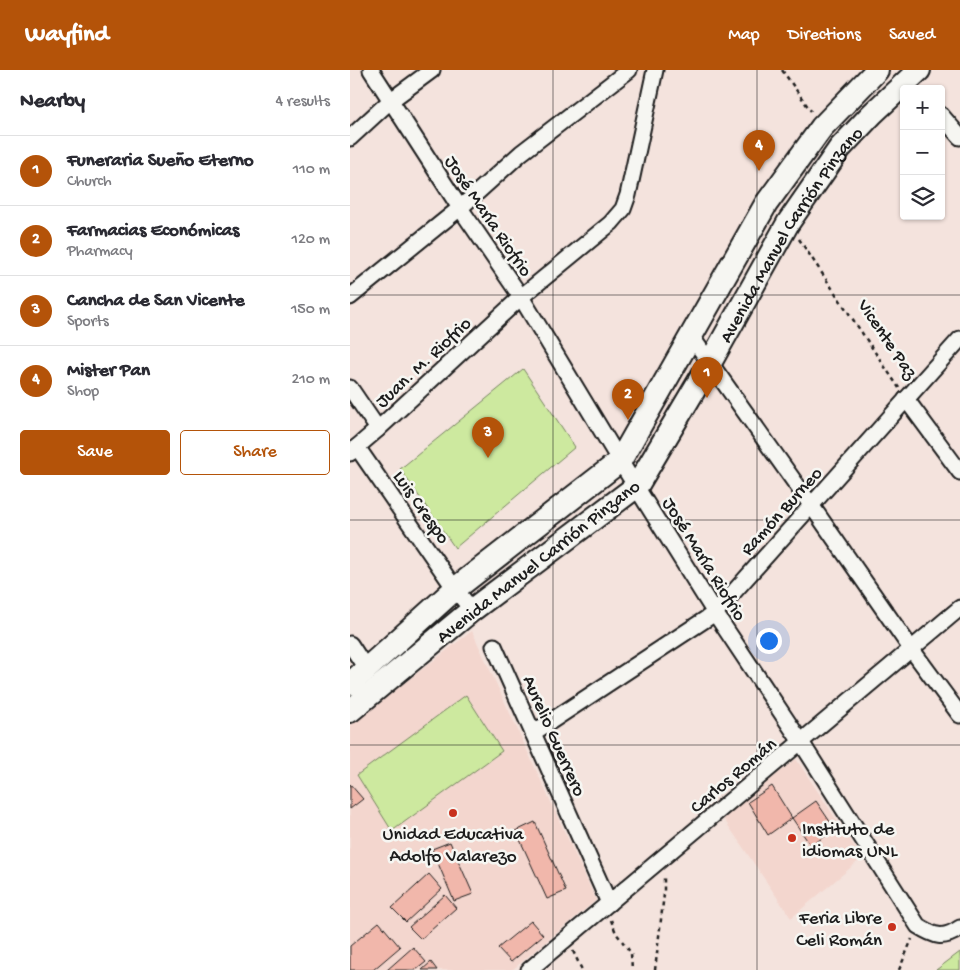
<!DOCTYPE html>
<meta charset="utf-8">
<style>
body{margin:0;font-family:"Gochi Hand",sans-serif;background:#f7f7f7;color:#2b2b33}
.controls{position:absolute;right:15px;top:15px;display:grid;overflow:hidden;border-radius:5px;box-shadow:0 1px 4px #0004}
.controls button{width:45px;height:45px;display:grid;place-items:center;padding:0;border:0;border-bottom:1px solid #e1e1e2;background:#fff;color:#2b2b33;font:25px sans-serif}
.you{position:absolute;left:418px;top:570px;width:18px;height:18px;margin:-12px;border:4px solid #fff;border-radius:50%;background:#1a73e8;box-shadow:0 0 0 8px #1a73e833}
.badge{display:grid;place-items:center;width:32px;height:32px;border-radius:50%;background:#b45309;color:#fff;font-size:16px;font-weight:700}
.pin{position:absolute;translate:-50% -41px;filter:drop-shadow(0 1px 2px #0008)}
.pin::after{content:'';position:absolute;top:26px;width:18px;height:15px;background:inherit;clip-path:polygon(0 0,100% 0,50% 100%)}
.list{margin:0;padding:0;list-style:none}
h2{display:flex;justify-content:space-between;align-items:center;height:65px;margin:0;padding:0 20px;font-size:21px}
h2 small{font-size:16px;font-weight:400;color:#7c7c81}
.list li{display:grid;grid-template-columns:32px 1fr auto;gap:15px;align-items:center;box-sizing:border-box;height:70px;padding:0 20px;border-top:1px solid #e1e1e2}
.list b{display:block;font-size:19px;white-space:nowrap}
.list p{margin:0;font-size:16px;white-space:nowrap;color:#7c7c81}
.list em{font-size:16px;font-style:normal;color:#7c7c81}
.actions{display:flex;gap:10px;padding:15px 20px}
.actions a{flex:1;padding:11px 0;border:1px solid #b45309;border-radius:5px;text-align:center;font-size:18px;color:#b45309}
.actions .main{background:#b45309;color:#fff}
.icon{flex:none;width:28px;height:28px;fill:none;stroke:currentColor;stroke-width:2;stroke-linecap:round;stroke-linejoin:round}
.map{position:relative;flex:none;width:610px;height:900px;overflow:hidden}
header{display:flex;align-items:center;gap:30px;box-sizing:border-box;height:70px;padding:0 25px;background:#b45309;color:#fff}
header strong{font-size:24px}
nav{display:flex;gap:28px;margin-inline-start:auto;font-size:18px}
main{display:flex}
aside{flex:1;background:#fff}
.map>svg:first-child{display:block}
.built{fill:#f3d6ce}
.green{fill:#cde99f;stroke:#74825e}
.building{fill:#f1b7ab;stroke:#1c1c1c}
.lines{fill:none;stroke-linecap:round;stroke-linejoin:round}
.street-casing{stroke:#1c1c1c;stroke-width:19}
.primary-casing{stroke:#1c1c1c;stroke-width:26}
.path{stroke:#1c1c1c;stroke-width:2.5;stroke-dasharray:4 4;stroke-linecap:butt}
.street{stroke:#f6f6f2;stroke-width:15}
.primary{stroke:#f6f6f2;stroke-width:22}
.grid{fill:none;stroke:#1c1c1c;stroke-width:1;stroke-opacity:0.55}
.poi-dot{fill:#c8321e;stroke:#f6f6f2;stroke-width:2}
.labels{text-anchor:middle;stroke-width:5;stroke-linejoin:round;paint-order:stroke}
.street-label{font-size:19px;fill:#1c1c1c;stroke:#f6f6f2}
.poi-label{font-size:19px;fill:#1c1c1c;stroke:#f6f6f2;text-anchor:start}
</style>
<header>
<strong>Wayfind</strong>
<nav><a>Map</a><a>Directions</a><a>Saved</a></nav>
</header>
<main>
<aside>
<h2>Nearby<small>4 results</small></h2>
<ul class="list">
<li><span class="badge">1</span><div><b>Funeraria Sueño Eterno</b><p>Church</p></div><em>110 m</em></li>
<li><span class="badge">2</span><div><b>Farmacias Económicas</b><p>Pharmacy</p></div><em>120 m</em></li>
<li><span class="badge">3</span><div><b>Cancha de San Vicente</b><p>Sports</p></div><em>150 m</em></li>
<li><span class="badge">4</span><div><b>Mister Pan</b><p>Shop</p></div><em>210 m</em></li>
</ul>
<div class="actions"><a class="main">Save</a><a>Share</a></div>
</aside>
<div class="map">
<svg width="610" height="900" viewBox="0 0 610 900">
<rect width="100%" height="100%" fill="#f4e3dd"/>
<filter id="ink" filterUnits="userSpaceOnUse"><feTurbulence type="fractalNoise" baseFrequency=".02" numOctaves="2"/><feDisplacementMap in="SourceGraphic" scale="10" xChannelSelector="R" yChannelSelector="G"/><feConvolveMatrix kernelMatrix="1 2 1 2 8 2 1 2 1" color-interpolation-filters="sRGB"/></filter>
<g filter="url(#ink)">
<g class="built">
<polygon points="122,561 246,830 162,900 0,900 0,655"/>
<polygon points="446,689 512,788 441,848 373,748"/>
</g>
<g class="green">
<polygon points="173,299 225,377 105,478 50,399"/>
<polygon points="116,625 152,681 42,761 7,705"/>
<polygon points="610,882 610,900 586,900"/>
</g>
<g class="building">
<polygon points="0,714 13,729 0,739"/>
<polygon points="422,716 442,748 418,765 398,732"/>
<polygon points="466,731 485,759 461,776 442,748"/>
<polygon points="185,752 216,821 197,829 166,761"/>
<polygon points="100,772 123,824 104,831 82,779"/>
<polygon points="79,804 92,819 56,852 42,838"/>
<polygon points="95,825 106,838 71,869 59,857"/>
<polygon points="181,851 193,865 161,892 148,878"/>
<polygon points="29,852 50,877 23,900 0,900 0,876"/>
<polygon points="63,877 76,892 66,900 37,900"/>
<polygon points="81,892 87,900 72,900"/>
</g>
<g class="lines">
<g class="street-casing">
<g id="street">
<path d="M21,0l89,138 61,89 99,164 95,152 86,129 117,184c16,10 25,14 42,2"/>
<polyline points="591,45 610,67"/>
<polyline points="0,68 40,31 82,0"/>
<polyline points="0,227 110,138 171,83 279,0"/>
<polyline points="341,266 461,435 562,580 610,645"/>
<polyline points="0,318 28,359"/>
<polyline points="556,329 610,402"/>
<polyline points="7,377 105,519 122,540"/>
<polyline points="0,383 28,359 171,227 261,153 273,139 278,125 305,0"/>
<polyline points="0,574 17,600"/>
<polyline points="144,576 259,833"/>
<polyline points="183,663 365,543 610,269"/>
<polyline points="179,900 610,538"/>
</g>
</g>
<g class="primary-casing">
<g id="primary">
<polyline points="0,614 105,519 270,391 416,134 472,57 527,0"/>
<path id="s1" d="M0,641l122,-101 165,-124 73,-123 78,-140 52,-75 32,-34 47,-44"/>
</g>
</g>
<g class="path">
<polyline points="432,0 461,41"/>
<polyline points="449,169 549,318"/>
<polyline points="261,850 266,863 281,883 282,900"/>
<polyline points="223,881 232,900"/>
<polyline points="305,900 314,824 314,807"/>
<polyline points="549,900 562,869"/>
</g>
<use href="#street" class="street"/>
<use href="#primary" class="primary"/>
</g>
</g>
<path class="grid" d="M203,0v900M407,0v900M0,225h610M0,450h610M0,675h610"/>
<g class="poi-dot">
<circle cx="103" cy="743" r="5"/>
<circle cx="442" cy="768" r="5"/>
<circle cx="542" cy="857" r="5"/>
</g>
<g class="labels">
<g class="street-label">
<text transform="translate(140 145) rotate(56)" y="7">José María Riofrio</text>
<text dy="7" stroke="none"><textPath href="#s1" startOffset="660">Avenida Manuel Carrión Pinzano</textPath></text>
<text transform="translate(539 268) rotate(56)" y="7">Vicente Paz</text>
<text transform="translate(72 291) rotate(-43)" y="7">Juan. M. Riofrio</text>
<text transform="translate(73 436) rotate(55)" y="7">Luis Crespo</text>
<text transform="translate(430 440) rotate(-48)" y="7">Ramón Burneo</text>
<text transform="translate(356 488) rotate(58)" y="7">José María Riofrio</text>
<text transform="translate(187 490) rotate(-38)" y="7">Avenida Manuel Carrión Pinzano</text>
<text transform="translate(206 665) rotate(66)" y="7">Aurelio Guerrero</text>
<text transform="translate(382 704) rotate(-40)" y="7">Carlos Román</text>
</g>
<g class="poi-label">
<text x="452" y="764">Instituto de<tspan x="452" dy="22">idiomas UNL</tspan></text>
<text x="103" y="769" text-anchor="middle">Unidad Educativa<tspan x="103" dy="22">Adolfo Valarezo</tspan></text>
<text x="532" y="853" text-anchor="end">Feria Libre<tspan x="532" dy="22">Celi Román</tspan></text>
</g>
</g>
</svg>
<div class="controls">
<button>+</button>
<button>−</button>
<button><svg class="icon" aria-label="layers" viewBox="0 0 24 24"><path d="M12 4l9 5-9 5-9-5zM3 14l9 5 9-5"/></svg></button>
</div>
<div class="you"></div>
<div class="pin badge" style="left:357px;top:328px">1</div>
<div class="pin badge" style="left:278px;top:350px">2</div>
<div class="pin badge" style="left:138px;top:388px">3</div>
<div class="pin badge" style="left:409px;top:101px">4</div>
</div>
</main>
